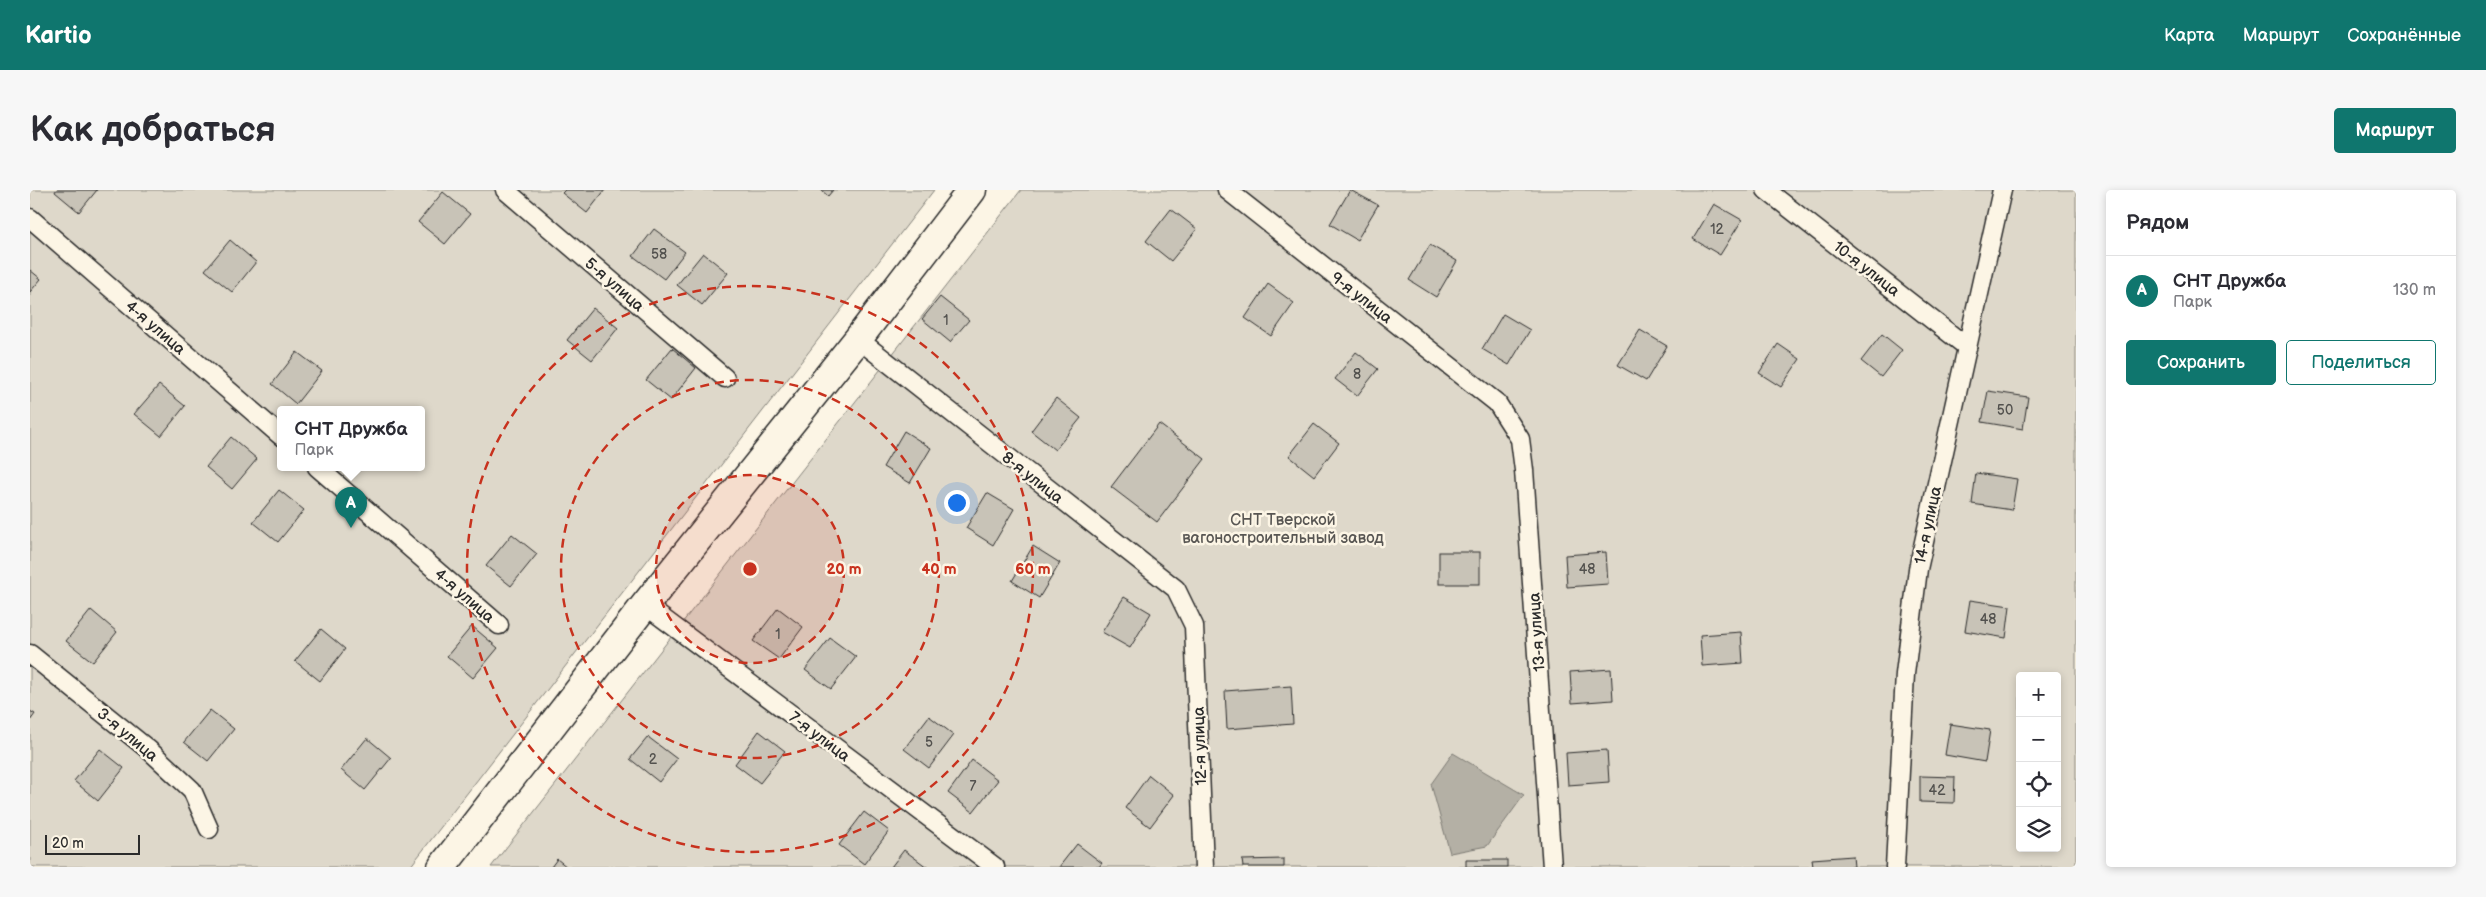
<!DOCTYPE html>
<html lang="ru">
<meta charset="utf-8">
<style>
body{margin:0;font-family:"Balsamiq Sans",sans-serif;background:#f7f7f7;color:#2b2b33}
.controls{position:absolute;right:15px;bottom:15px;display:grid;overflow:hidden;border-radius:5px;box-shadow:0 2px 8px #0003}
.controls button{width:45px;height:45px;display:grid;place-items:center;padding:0;border:0;border-bottom:1px solid #e1e1e2;background:#fff;color:#2b2b33;font:25px sans-serif}
.scale{position:absolute;left:15px;bottom:12px;width:95px;box-sizing:border-box;padding-left:5px;border:2px solid #2b2b2b;border-top:0;font-size:14px;line-height:18px;white-space:nowrap;color:#2b2b2b;-webkit-text-stroke:4px #fcf5e5;paint-order:stroke}
.you{position:absolute;left:926px;top:312px;width:18px;height:18px;margin:-12px;border:4px solid #fff;border-radius:50%;background:#1a73e8;box-shadow:0 0 0 8px #1a73e833}
.badge{display:grid;place-items:center;width:32px;height:32px;border-radius:50%;background:#0f766e;color:#fff;font-size:16px;font-weight:700}
.pin{position:absolute;translate:-50% -41px;filter:drop-shadow(0 1px 2px #0008)}
.pin::after{content:'';position:absolute;top:26px;width:18px;height:15px;background:inherit;clip-path:polygon(0 0,100% 0,50% 100%)}
.popup{position:absolute;left:247px;top:216px;width:148px;height:65px;box-sizing:border-box;display:grid;place-content:center;border-radius:5px;background:#fff;filter:drop-shadow(0 1px 4px #0005);font-size:16px;white-space:nowrap;color:#7c7c81}
.popup b{font-size:19px;color:#2b2b33}
.popup::after{content:'';position:absolute;left:50%;top:100%;margin-left:-10px;border:10px solid transparent;border-top-color:#fff}
.list{margin:0;padding:0;list-style:none}
h2{display:flex;justify-content:space-between;align-items:center;height:65px;margin:0;padding:0 20px;font-size:21px}
h2 small{font-size:16px;font-weight:400;color:#7c7c81}
.list li{display:grid;grid-template-columns:32px 1fr auto;gap:15px;align-items:center;box-sizing:border-box;height:70px;padding:0 20px;border-top:1px solid #e1e1e2}
.list b{display:block;font-size:19px;white-space:nowrap}
.list p{margin:0;font-size:16px;white-space:nowrap;color:#7c7c81}
.list em{font-size:16px;font-style:normal;color:#7c7c81}
.actions{display:flex;gap:10px;padding:15px 20px}
.actions a{flex:1;padding:11px 0;border:1px solid #0f766e;border-radius:5px;text-align:center;font-size:18px;color:#0f766e}
.actions .main{background:#0f766e;color:#fff}
.icon{flex:none;width:28px;height:28px;fill:none;stroke:currentColor;stroke-width:2;stroke-linecap:round;stroke-linejoin:round}
.map{position:relative;flex:none;width:2046px;height:677px;overflow:hidden;border-radius:5px}
header{display:flex;align-items:center;gap:30px;box-sizing:border-box;height:70px;padding:0 25px;background:#0f766e;color:#fff}
header strong{font-size:24px}
nav{display:flex;gap:28px;margin-inline-start:auto;font-size:18px}
.intro{display:flex;align-items:center;justify-content:space-between;box-sizing:border-box;height:120px;padding:0 30px}
h1{margin:0;font-size:35px}
.button{padding:12px 22px;border-radius:5px;background:#0f766e;color:#fff;font-size:18px;font-weight:700}
main{display:flex;gap:30px;padding:0 30px}
aside{flex:1;background:#fff;border-radius:5px;box-shadow:0 2px 8px #0003}
.map>svg:first-child{display:block}
.green{fill:#ded8ca;stroke:#84827a;fill-rule:evenodd}
.water{fill:#b4b0a5;stroke:#7d7b74}
.building{fill:#c8c3b7;stroke:#2b2b2b}
.lines{fill:none;stroke-linecap:round;stroke-linejoin:round}
.service-casing{stroke:#2b2b2b;stroke-width:21}
.minor-casing{stroke:#2b2b2b;stroke-width:31}
.service{stroke:#fcf5e5;stroke-width:18}
.minor{stroke:#fcf5e5;stroke-width:28}
.ring{fill:none;stroke:#c8321e;stroke-width:2.5;stroke-dasharray:9 6}
.labels{text-anchor:middle;stroke-width:5;stroke-linejoin:round;paint-order:stroke}
.number-label{font-size:14px;fill:#52514e}
.street-label{font-size:16px;fill:#2b2b2b;stroke:#fcf5e5}
.park-label{font-size:16px;fill:#585653;stroke:#fcf5e5}
.centre{fill:#c8321e;stroke:#fcf5e5;stroke-width:2.5}
.ring-label{font-size:15px;text-anchor:middle;font-weight:bold;fill:#c8321e;stroke:#fcf5e5;stroke-width:5;stroke-linejoin:round;paint-order:stroke}
</style>
<header>
<strong>Kartio</strong>
<nav><a>Карта</a><a>Маршрут</a><a>Сохранённые</a></nav>
</header>
<div class="intro"><h1>Как добраться</h1><a class="button">Маршрут</a></div>
<main>
<div class="map">
<svg width="2046" height="677" viewBox="0 0 2046 677">
<rect width="100%" height="100%" fill="#fcf5e5"/>
<filter id="ink" filterUnits="userSpaceOnUse"><feTurbulence type="fractalNoise" baseFrequency=".02" numOctaves="2"/><feDisplacementMap in="SourceGraphic" scale="10" xChannelSelector="R" yChannelSelector="G"/><feConvolveMatrix kernelMatrix="1 2 1 2 8 2 1 2 1" color-interpolation-filters="sRGB"/></filter>
<g filter="url(#ink)">
<g class="green">
<path d="M0,0h904l-524,677h-380zM251,219h140v58h-140z"/>
<path d="M991,0h1055v677h-1585zM1990,486h37v172h-37z"/>
</g>
<polygon class="water" points="1423,563 1494,605 1457,656 1420,663 1401,594"/>
<g class="building">
<polygon points="26,0 67,0 49,22 25,2"/>
<polygon points="535,0 575,0 557,23 532,3"/>
<polygon points="791,0 803,0 798,6"/>
<polygon points="1320,0 1348,15 1327,50 1300,34"/>
<polygon points="413,2 440,24 415,54 388,32"/>
<polygon points="1684,14 1712,30 1690,65 1663,49"/>
<polygon points="1141,19 1167,39 1141,71 1116,51"/>
<polygon points="624,39 655,62 634,89 603,66"/>
<polygon points="200,50 226,72 202,102 175,80"/>
<polygon points="1400,55 1427,71 1406,107 1379,90"/>
<polygon points="673,63 698,83 672,115 647,95"/>
<polygon points="0,80 11,89 0,102"/>
<polygon points="1238,94 1264,113 1241,146 1215,128"/>
<polygon points="910,107 939,130 920,152 892,129"/>
<polygon points="563,118 588,138 562,170 537,150"/>
<polygon points="1473,124 1500,140 1479,175 1452,159"/>
<polygon points="1610,140 1637,156 1616,191 1588,175"/>
<polygon points="1852,144 1872,160 1851,187 1831,171"/>
<polygon points="1748,154 1770,169 1751,197 1729,183"/>
<polygon points="642,158 666,178 641,210 616,190"/>
<polygon points="267,162 292,181 266,214 242,194"/>
<polygon points="1326,162 1348,179 1327,206 1305,189"/>
<polygon points="129,195 155,216 131,246 104,224"/>
<polygon points="1958,201 1998,207 1993,239 1952,232"/>
<polygon points="1026,208 1051,228 1025,260 1001,241"/>
<polygon points="1129,234 1175,269 1127,332 1081,297"/>
<polygon points="1284,234 1309,253 1284,286 1259,266"/>
<polygon points="874,241 901,258 880,293 853,277"/>
<polygon points="201,247 227,269 202,299 176,277"/>
<polygon points="1946,283 1987,289 1982,320 1942,314"/>
<polygon points="249,300 274,320 248,352 223,332"/>
<polygon points="957,303 984,319 963,355 936,338"/>
<polygon points="482,344 507,364 481,396 456,376"/>
<polygon points="1003,356 1030,373 1009,408 982,391"/>
<rect x="1409" y="362" width="41" height="32"/>
<polygon points="1576,362 1578,394 1537,397 1535,365"/>
<polygon points="1094,407 1121,423 1100,458 1072,442"/>
<polygon points="1940,410 1980,416 1976,448 1935,441"/>
<polygon points="748,418 773,437 749,469 723,451"/>
<polygon points="61,420 87,442 63,472 36,451"/>
<polygon points="442,436 468,458 443,488 417,466"/>
<polygon points="291,439 315,459 290,491 265,471"/>
<polygon points="1711,442 1713,473 1672,476 1670,445"/>
<polygon points="800,448 826,467 801,499 775,480"/>
<polygon points="1581,479 1583,510 1542,513 1540,482"/>
<polygon points="1261,496 1263,534 1197,539 1195,501"/>
<polygon points="180,520 204,539 178,571 154,552"/>
<polygon points="0,521 5,524 0,531"/>
<polygon points="899,526 924,545 899,578 874,559"/>
<polygon points="1920,534 1960,540 1955,572 1915,565"/>
<polygon points="729,541 755,561 730,593 705,574"/>
<polygon points="618,547 647,569 629,592 600,569"/>
<polygon points="337,548 361,568 335,600 311,580"/>
<polygon points="70,559 94,578 68,611 44,591"/>
<polygon points="1577,560 1579,592 1538,595 1536,563"/>
<polygon points="942,570 968,590 943,622 918,603"/>
<polygon points="1119,585 1144,605 1120,637 1095,618"/>
<polygon points="1890,586 1925,587 1924,613 1890,612"/>
<polygon points="834,622 859,641 834,674 809,655"/>
<polygon points="1047,654 1072,673 1069,677 1029,677"/>
<polygon points="874,660 897,677 861,677"/>
<polygon points="1823,666 1824,677 1783,677 1782,669"/>
<polygon points="527,669 537,677 521,677"/>
<polygon points="1254,669 1254,677 1213,677 1212,670"/>
<rect x="1436" y="670" width="41" height="7"/>
</g>
<g class="lines">
<g class="service-casing">
<g id="service">
<polyline points="475,0 695,188"/>
<polyline points="1197,0 1467,213 1490,249 1494,280 1522,677"/>
<polyline points="1736,0 1937,157"/>
<polyline points="0,28 251,246"/>
<polyline points="828,149 1146,399 1164,436 1174,677"/>
<polyline points="287,277 469,435"/>
<polyline points="615,415 965,677"/>
<polyline points="0,464 119,560 162,600 179,639"/>
<polyline points="1865,677 1875,484 1888,379 1972,0"/>
</g>
</g>
<g class="minor-casing">
<polyline id="minor" points="412,677 615,415 828,149 942,0"/>
</g>
<use href="#service" class="service"/>
<use href="#minor" class="minor"/>
</g>
</g>
<circle cx="720" cy="379" r="94" fill="#c8321e" fill-opacity=".12"/>
<g class="ring">
<circle cx="720" cy="379" r="94"/>
<circle cx="720" cy="379" r="189"/>
<circle cx="720" cy="379" r="283"/>
</g>
<g class="labels">
<g class="number-label">
<text x="1687" y="44">12</text>
<text x="629" y="69">58</text>
<text x="916" y="135">1</text>
<text x="1327" y="189">8</text>
<text x="1975" y="225">50</text>
<text x="1557" y="384">48</text>
<text x="1958" y="434">48</text>
<text x="748" y="449">1</text>
<text x="899" y="557">5</text>
<text x="623" y="574">2</text>
<text x="943" y="601">7</text>
<text x="1907" y="605">42</text>
</g>
<g class="street-label">
<text transform="translate(1837 78) rotate(38)" y="6">10-я улица</text>
<text transform="translate(585 94) rotate(41)" y="6">5-я улица</text>
<text transform="translate(1332 107) rotate(38)" y="6">9-я улица</text>
<text transform="translate(126 137) rotate(41)" y="6">4-я улица</text>
<text transform="translate(1003 287) rotate(38)" y="6">8-я улица</text>
<text transform="translate(1897 335) rotate(-78)" y="6">14-я улица</text>
<text transform="translate(435 405) rotate(41)" y="6">4-я улица</text>
<text transform="translate(1506 442) rotate(-94)" y="6">13-я улица</text>
<text transform="translate(98 544) rotate(40)" y="6">3-я улица</text>
<text transform="translate(790 546) rotate(37)" y="6">7-я улица</text>
<text transform="translate(1169 556) rotate(-92)" y="6">12-я улица</text>
</g>
<g class="park-label">
<text x="1253" y="335">СНТ Тверской<tspan x="1253" dy="18">вагоностроительный завод</tspan></text>
</g>
</g>
<circle cx="720" cy="379" r="8" class="centre"/>
<g class="ring-label">
<text x="814" y="384">20 m</text>
<text x="909" y="384">40 m</text>
<text x="1003" y="384">60 m</text>
</g>
</svg>
<div class="controls">
<button>+</button>
<button>−</button>
<button><svg class="icon" aria-label="locate" viewBox="0 0 24 24"><circle cx="12" cy="12" r="6"/><path d="M12 2v4M12 18v4M2 12h4M18 12h4"/></svg></button>
<button><svg class="icon" aria-label="layers" viewBox="0 0 24 24"><path d="M12 4l9 5-9 5-9-5zM3 14l9 5 9-5"/></svg></button>
</div>
<div class="scale">20 m</div>
<div class="you"></div>
<div class="pin badge" style="left:321px;top:338px">A</div>
<div class="popup"><b>СНТ Дружба</b>Парк</div>
</div>
<aside>
<h2>Рядом<small></small></h2>
<ul class="list">
<li><span class="badge">A</span><div><b>СНТ Дружба</b><p>Парк</p></div><em>130 m</em></li>
</ul>
<div class="actions"><a class="main">Сохранить</a><a>Поделиться</a></div>
</aside>
</main>
